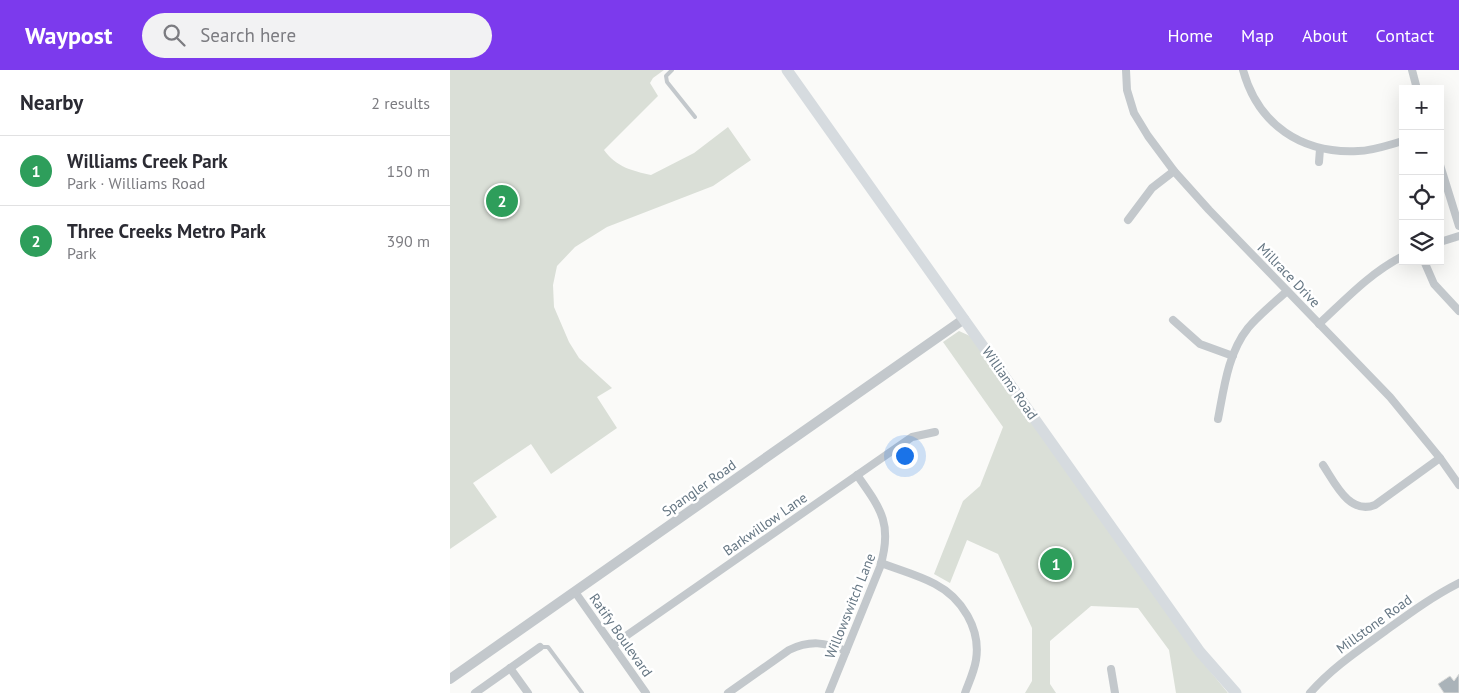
<!DOCTYPE html>
<meta charset="utf-8">
<style>
body{margin:0;font-family:"PT Sans",sans-serif;background:#f2f2f3;color:#2b2b33}
.controls{position:absolute;right:15px;top:15px;display:grid;overflow:hidden;border-radius:0px;box-shadow:0 5px 20px #0002}
.controls button{width:45px;height:45px;display:grid;place-items:center;padding:0;border:0;border-bottom:1px solid #e1e1e2;background:#fff;color:#2b2b33;font:25px sans-serif}
.you{position:absolute;left:454px;top:385px;width:18px;height:18px;margin:-12px;border:4px solid #fff;border-radius:50%;background:#1a73e8;box-shadow:0 0 0 8px #1a73e833}
.badge{display:grid;place-items:center;width:32px;height:32px;border-radius:50%;background:#7c3aed;color:#fff;font-size:16px;font-weight:700}
.pin{position:absolute;translate:-50% -50%;border:2px solid #fff;box-shadow:0 1px 5px #0006}
.list{margin:0;padding:0;list-style:none}
h2{display:flex;justify-content:space-between;align-items:center;height:65px;margin:0;padding:0 20px;font-size:21px}
h2 small{font-size:16px;font-weight:400;color:#7c7c81}
.list li{display:grid;grid-template-columns:32px 1fr auto;gap:15px;align-items:center;box-sizing:border-box;height:70px;padding:0 20px;border-top:1px solid #e1e1e2}
.list b{display:block;font-size:19px;white-space:nowrap}
.list p{margin:0;font-size:16px;white-space:nowrap;color:#7c7c81}
.list em{font-size:16px;font-style:normal;color:#7c7c81}
.icon{flex:none;width:28px;height:28px;fill:none;stroke:currentColor;stroke-width:2;stroke-linecap:round;stroke-linejoin:round}
.map{position:relative;flex:none;width:1009px;height:623px;overflow:hidden}
header{display:flex;align-items:center;gap:30px;box-sizing:border-box;height:70px;padding:0 25px;background:#7c3aed;color:#fff}
header strong{font-size:24px}
nav{display:flex;gap:28px;margin-inline-start:auto;font-size:18px}
.search{width:350px;height:45px;background:#f2f2f3;display:flex;align-items:center;gap:12px;box-sizing:border-box;padding:0 18px;border-radius:28px;color:#7c7c81;font-size:19px}
main{display:flex}
aside{flex:1;background:#fff}
.map>svg:first-child{display:block}
.green{fill:#dadfd7}
.building{fill:#aab3b9;stroke:#dcdcda}
.lines{fill:none;stroke-linecap:round;stroke-linejoin:round}
.service{stroke:#c3c8cc;stroke-width:4}
.minor{stroke:#c3c8cc;stroke-width:8}
.tertiary{stroke:#c3c8cc;stroke-width:10}
.secondary{stroke:#d6dbdf;stroke-width:11}
.labels{text-anchor:middle;stroke-width:5;stroke-linejoin:round;paint-order:stroke}
.street-label{font-size:14px;fill:#657683;stroke:#fff}
</style>
<header>
<strong>Waypost</strong>
<div class="search"><svg class="icon" aria-label="search" viewBox="0 0 24 24"><circle cx="10" cy="10" r="6"/><path d="M15 15l6 6"/></svg>Search here</div>
<nav><a>Home</a><a>Map</a><a>About</a><a>Contact</a></nav>
</header>
<main>
<aside>
<h2>Nearby<small>2 results</small></h2>
<ul class="list">
<li><span class="badge" style="background:#2e9e5b">1</span><div><b>Williams Creek Park</b><p>Park · Williams Road</p></div><em>150 m</em></li>
<li><span class="badge" style="background:#2e9e5b">2</span><div><b>Three Creeks Metro Park</b><p>Park</p></div><em>390 m</em></li>
</ul>
</aside>
<div class="map">
<svg width="1009" height="623" viewBox="0 0 1009 623">
<rect width="100%" height="100%" fill="#fafaf8"/>
<g class="green">
<path d="M0,0h214l-11,8 -3,5 8,13 -54,54c12,17 29,21 47,25l43,-22 34,-26 23,33 -38,26 -106,41 -32,20 -18,19 -4,19 1,22 15,35 10,16 33,30 -15,9 20,31 -66,46 -20,-30 -58,39 24,34 -47,32z"/>
<polygon points="509,261 520,266 746,584 778,623 726,623 719,580 688,538 641,536 600,571 600,614 606,623 575,623 582,611 582,558 548,484 517,470 500,513 484,504 513,431 530,416 553,357 493,272"/>
</g>
<polygon class="building" points="1009,604 1009,623 994,623 988,614 1000,606 1004,611"/>
<g class="lines">
<g class="service">
<polyline points="222,0 216,6 217,12 245,47"/>
<polyline points="90,577 98,577 132,623"/>
</g>
<g class="minor">
<polyline points="676,0 677,20 684,43 698,66 724,101 759,140 940,327 990,388 1009,415"/>
<path d="M793,0c15,55 59,84 115,81 15,0 30,-6 45,-10"/>
<polyline points="962,0 967,19"/>
<polyline points="869,92 870,79"/>
<polyline points="990,95 1009,156"/>
<polyline points="678,150 702,118 724,101"/>
<polyline points="990,172 1009,166"/>
<polyline points="974,191 984,214 1009,241"/>
<polyline points="723,250 750,274 783,286"/>
<path d="M869,254c27,-25 51,-51 84,-68"/>
<path d="M768,349c6,-31 10,-66 30,-91 11,-13 26,-25 39,-37"/>
<path d="M873,395c12,18 26,50 52,40l65,-47"/>
<path d="M431,493c18,7 37,12 54,21 27,14 46,45 41,76 -2,12 -7,22 -11,33"/>
<polyline points="125,522 196,623"/>
<polyline points="163,575 462,367 485,362"/>
<polyline points="60,598 78,623"/>
<polyline points="661,599 665,623"/>
<polyline points="25,623 90,577"/>
<path d="M278,623l61,-43c21,-10 36,-8 57,1"/>
<path d="M379,623l51,-126c13,-43 1,-58 -23,-92"/>
<path d="M860,623c21,-24 46,-41 71,-59 25,-18 50,-37 78,-51"/>
</g>
<polyline class="tertiary" points="0,609 514,249"/>
<polyline class="secondary" points="337,0 750,582 786,623"/>
</g>
<g class="labels">
<g class="street-label">
<text transform="translate(839 205) rotate(46)" y="5">Millrace Drive</text>
<text transform="translate(560 313) rotate(55)" y="5">Williams Road</text>
<text transform="translate(249 418) rotate(-35)" y="5">Spangler Road</text>
<text transform="translate(315 454) rotate(-35)" y="5">Barkwillow Lane</text>
<text transform="translate(400 536) rotate(-68)" y="5">Willowswitch Lane</text>
<text transform="translate(924 554) rotate(-36)" y="5">Millstone Road</text>
<text transform="translate(171 565) rotate(55)" y="5">Ratify Boulevard</text>
</g>
</g>
</svg>
<div class="controls">
<button>+</button>
<button>−</button>
<button><svg class="icon" aria-label="locate" viewBox="0 0 24 24"><circle cx="12" cy="12" r="6"/><path d="M12 2v4M12 18v4M2 12h4M18 12h4"/></svg></button>
<button><svg class="icon" aria-label="layers" viewBox="0 0 24 24"><path d="M12 4l9 5-9 5-9-5zM3 14l9 5 9-5"/></svg></button>
</div>
<div class="you"></div>
<div class="pin badge" style="left:606px;top:494px;background:#2e9e5b">1</div>
<div class="pin badge" style="left:52px;top:131px;background:#2e9e5b">2</div>
</div>
</main>
